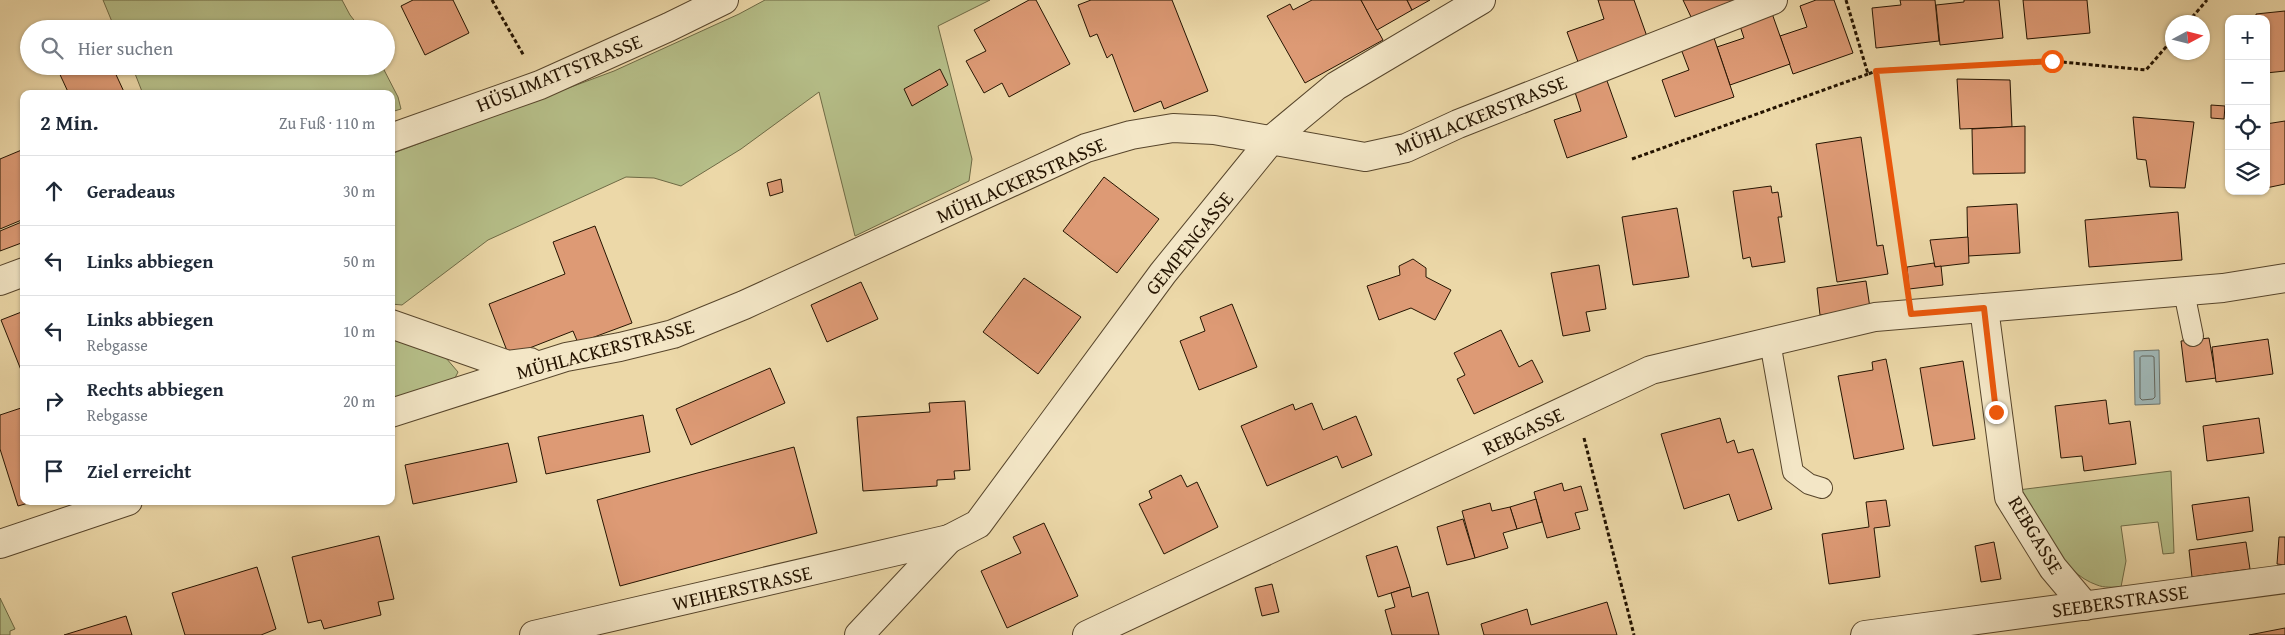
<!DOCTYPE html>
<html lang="de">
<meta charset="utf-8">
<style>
body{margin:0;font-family:"Gentium Book Plus",serif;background:#f2f2f3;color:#1f2937}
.controls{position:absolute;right:15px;top:15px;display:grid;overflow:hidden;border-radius:10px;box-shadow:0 1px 4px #0004}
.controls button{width:45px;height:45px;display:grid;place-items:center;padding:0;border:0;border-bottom:1px solid #e0e1e3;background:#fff;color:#1f2937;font:25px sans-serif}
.compass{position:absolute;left:2165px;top:15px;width:45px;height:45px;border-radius:50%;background:#fff;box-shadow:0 1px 4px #0004;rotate:83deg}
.stop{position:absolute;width:15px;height:15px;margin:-11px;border:4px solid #ea580c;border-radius:50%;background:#fff}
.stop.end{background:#ea580c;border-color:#fff;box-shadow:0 1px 5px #0008}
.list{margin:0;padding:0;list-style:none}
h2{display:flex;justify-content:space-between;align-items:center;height:65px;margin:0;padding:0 20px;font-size:21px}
h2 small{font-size:16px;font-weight:400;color:#747a83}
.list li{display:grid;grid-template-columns:32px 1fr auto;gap:15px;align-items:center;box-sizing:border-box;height:70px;padding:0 20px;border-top:1px solid #e0e1e3}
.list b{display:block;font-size:19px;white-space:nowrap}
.list p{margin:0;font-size:16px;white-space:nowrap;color:#747a83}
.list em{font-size:16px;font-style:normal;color:#747a83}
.icon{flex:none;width:28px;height:28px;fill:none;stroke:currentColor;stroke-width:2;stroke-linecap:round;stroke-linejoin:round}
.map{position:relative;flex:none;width:2285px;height:635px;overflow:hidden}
.search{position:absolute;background:#fff;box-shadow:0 1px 4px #0004;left:20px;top:20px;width:375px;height:55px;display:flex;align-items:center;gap:12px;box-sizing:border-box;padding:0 18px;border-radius:28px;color:#747a83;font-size:19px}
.panel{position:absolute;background:#fff;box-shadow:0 1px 4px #0004;left:20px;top:90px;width:375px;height:415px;border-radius:10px}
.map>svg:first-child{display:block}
.green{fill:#b6bf89;stroke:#6e6a45}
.water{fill:#9fb6b5;stroke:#6e756d}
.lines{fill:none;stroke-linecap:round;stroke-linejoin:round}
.shore{stroke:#62655b;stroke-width:1}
.building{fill:#dd9a75;stroke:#251401}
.service-casing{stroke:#57452b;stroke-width:22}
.minor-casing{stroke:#57452b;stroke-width:30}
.path{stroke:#251401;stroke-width:3;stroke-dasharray:4 2.5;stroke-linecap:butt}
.service{stroke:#f3e6c6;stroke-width:20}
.minor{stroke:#f3e6c6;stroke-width:28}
.route{stroke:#ea580c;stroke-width:6}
.labels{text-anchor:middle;stroke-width:4;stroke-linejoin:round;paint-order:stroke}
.street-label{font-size:20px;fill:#251401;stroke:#f3e6c6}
</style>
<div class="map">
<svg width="2285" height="635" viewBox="0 0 2285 635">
<rect width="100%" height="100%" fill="#ecd8a8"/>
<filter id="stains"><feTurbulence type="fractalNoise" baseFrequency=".004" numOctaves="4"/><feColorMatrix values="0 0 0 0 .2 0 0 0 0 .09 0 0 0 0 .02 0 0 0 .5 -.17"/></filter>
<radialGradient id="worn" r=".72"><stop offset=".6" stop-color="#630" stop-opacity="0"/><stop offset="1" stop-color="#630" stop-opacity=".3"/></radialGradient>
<g class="green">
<polygon points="103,0 342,0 350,15 361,29 115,29"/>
<polygon points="765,0 990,0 938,26 972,159 969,181 855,236 819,92 741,149 681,186 654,178 626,177 488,240 402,305 391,304 391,154 614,71 739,14"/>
<polygon points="132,66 382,66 398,97 401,109 391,112 391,94 143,94"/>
<polygon points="391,338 446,358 458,372 452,384 391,404"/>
<path d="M2171,471l3,82 -11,1 -5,-32 -37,4 5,35 -5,26c-8,0 -17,1 -24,-2 -36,-12 -60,-64 -79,-95z"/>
<polygon points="0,598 15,629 10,631 10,635 0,635"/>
</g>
<polygon class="water" points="2159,350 2160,404 2135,405 2134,351"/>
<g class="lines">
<polygon class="shore" points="2142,356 2152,356 2154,357 2155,397 2153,399 2142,400 2140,398 2140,358"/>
</g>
<g class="building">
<polygon points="413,0 453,0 469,33 425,55 401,6"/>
<polygon points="1029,0 1036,0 1070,64 1009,97 1002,83 984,93 966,61 986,51 974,30"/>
<polygon points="1091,0 1172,0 1208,91 1164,109 1161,101 1134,112 1112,54 1107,58 1097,34 1090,37 1078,5"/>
<polygon points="1312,0 1361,0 1383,40 1305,83 1267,16 1290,4 1293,10"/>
<polygon points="1361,0 1407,0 1412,10 1377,30"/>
<polygon points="1407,0 1430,0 1412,10"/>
<polygon points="1598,0 1634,0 1650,45 1581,70 1567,32 1604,19"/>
<polygon points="1683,0 1749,0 1692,19"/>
<polygon points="1816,0 1834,0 1853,53 1793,74 1780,36 1807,27 1800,6"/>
<polygon points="1900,0 1935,0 1939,41 1876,48 1872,8 1901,5"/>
<polygon points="1964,0 1999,0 2003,38 1940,45 1936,5 1964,2"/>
<polygon points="2023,0 2087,0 2090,33 2027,39"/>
<polygon points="1769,5 1790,64 1730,85 1717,47 1744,38 1737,17"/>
<polygon points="2285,11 2285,71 2266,73 2266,19 2256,19 2256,14"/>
<polygon points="1714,38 1734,97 1675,117 1662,80 1689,70 1681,49"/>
<polygon points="56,66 112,66 125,94 69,94"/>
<polygon points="940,69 948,85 912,106 904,89"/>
<polygon points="1606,78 1627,137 1567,158 1554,120 1581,111 1574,89"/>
<polygon points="1957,79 2010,80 2012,127 1960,129"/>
<polygon points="2211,105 2225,106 2224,119 2211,118"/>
<polygon points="2133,117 2194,122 2185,188 2150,187 2146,160 2137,159"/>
<polygon points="2285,121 2285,184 2266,188 2266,124"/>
<polygon points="2025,126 2025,173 1973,174 1972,129"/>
<polygon points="1861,137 1877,246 1883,245 1888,274 1837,282 1816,144"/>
<polygon points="24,149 24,219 0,229 0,159"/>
<polygon points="1104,177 1159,219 1117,273 1063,231"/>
<polygon points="781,179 783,192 770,196 767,183"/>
<polygon points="1771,186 1772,193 1778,192 1782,217 1778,217 1785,262 1752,267 1750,257 1743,259 1733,191"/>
<polygon points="2017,204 2020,253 1968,256 1967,207"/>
<polygon points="1677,208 1689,277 1633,285 1622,217"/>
<polygon points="2178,212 2182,260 2089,267 2085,220"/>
<polygon points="24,221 24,242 0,251 0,231"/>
<polygon points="595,226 632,323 578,343 573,331 509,356 489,304 565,274 553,242"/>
<polygon points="1968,237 1969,263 1935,267 1930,240"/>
<polygon points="1413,259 1426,268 1426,277 1451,290 1435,320 1411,308 1379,320 1367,286 1400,275 1399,266"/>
<polygon points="1934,263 1935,267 1941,266 1943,285 1909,289 1907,267"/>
<polygon points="1599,265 1606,309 1586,312 1590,331 1563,336 1551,273"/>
<polygon points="1024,278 1081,317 1038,374 983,332"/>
<polygon points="1866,281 1870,308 1820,315 1817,288"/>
<polygon points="861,282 878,319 827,342 811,305"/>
<polygon points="1232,304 1257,367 1199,390 1180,341 1205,331 1200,317"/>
<polygon points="24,311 24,369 21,370 1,320"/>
<polygon points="1501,330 1519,367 1532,360 1543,382 1474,414 1457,379 1465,375 1454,353"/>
<polygon points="2209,338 2216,378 2186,382 2181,341"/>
<polygon points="2268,339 2273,374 2216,382 2212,347"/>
<polygon points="1886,359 1904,449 1854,459 1838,376 1873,370 1872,362"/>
<polygon points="1963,361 1975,439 1933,446 1920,368"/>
<polygon points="770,368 785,403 691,445 676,409"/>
<polygon points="2106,400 2109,424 2130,421 2136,464 2084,471 2082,456 2061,458 2055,406"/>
<polygon points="965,401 970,470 954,471 955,479 937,480 937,486 863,491 857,417 930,412 929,403"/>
<polygon points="1312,403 1323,430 1356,416 1372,455 1342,468 1337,456 1267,486 1241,426 1293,404 1295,410"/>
<polygon points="24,407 24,501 35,501 18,506 0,449 0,415"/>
<polygon points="643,415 650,452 546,474 538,437"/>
<polygon points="1720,418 1727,443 1734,440 1738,453 1753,449 1772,509 1738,521 1729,494 1684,509 1661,434"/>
<polygon points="2259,418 2264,453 2207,461 2203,426"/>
<polygon points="508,443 517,482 413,504 405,465"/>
<polygon points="794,447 817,533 620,586 597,500"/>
<polygon points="1181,475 1187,487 1197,482 1218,527 1164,554 1139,504 1152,498 1149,491"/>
<polygon points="1562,483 1564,491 1581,486 1588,510 1575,513 1580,529 1547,538 1534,492"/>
<polygon points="2249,497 2253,531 2197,540 2192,505"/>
<polygon points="1536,499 1542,522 1517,529 1510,507"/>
<polygon points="1886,500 1890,526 1874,528 1880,577 1829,584 1822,534 1869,527 1866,502"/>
<polygon points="1490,503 1492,511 1510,507 1517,529 1503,533 1508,548 1475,558 1462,511"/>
<polygon points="1463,519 1475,558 1447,565 1437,527"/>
<polygon points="1044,523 1078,596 1007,628 981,571 1021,553 1013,537"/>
<polygon points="379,536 394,599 378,602 381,615 324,629 321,620 308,623 292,557"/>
<polygon points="2279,537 2285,537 2285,565 2277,564"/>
<polygon points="1994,542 2001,579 1981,582 1975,546"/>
<polygon points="2246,542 2250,569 2192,577 2189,550"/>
<polygon points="1397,546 1410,587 1378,597 1366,556"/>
<polygon points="257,567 276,629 261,635 185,635 172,593"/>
<polygon points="1272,584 1279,612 1262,616 1255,588"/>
<polygon points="1410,587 1412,597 1428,592 1439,635 1392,635 1385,610 1395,607 1391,593"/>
<polygon points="1607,602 1617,635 1484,635 1481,624 1527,609 1531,625"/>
<polygon points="126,616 132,635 64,635"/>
<polygon points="2285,628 2285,635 2249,635"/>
</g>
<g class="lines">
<g class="service-casing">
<g id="service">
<polyline points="2184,292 2193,336"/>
<polyline points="1770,342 1793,472 1809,484 1822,488"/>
</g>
</g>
<g class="minor-casing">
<g id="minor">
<polyline points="391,138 540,85 669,27 724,0"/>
<polyline points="0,281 24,272"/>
<polyline points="1984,308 2009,497 2053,568 2085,606"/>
<polyline points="391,324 508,365 530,362"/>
<polyline points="391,413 566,357 620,347 673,334 744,305 1086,148 1131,135 1173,128 1214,130 1365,157 1406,148 1458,124 1773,0"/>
<polyline points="0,544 128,501"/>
<polyline points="534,635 949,539 978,524 1163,273 1271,140 1336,86 1481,0"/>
<polyline points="859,635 949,539"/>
<polyline points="1087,635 1651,370 1875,317 2223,288 2285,278"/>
<polyline points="1865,635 2285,579"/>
</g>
</g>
<g class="path">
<polyline points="492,0 524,56"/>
<polyline points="1846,0 1868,74 1879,70 2052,61 2146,70 2172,40"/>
<polyline points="2188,22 2207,0"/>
<polyline points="1876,71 1906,283"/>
<polyline points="1632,159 1868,74"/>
<polyline points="1584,438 1634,635"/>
</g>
<use href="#service" class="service"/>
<use href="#minor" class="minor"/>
</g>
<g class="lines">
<polyline class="route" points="1996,412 1984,308 1911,314 1876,71 2052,61"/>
</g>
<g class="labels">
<g class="street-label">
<text transform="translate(559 73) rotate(-22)" y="7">HÜSLIMATTSTRASSE</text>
<text transform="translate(1481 115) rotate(-22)" y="7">MÜHLACKERSTRASSE</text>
<text transform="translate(1021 180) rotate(-24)" y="7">MÜHLACKERSTRASSE</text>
<text transform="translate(1189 243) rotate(-51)" y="7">GEMPENGASSE</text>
<text transform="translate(605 349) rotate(-15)" y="7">MÜHLACKERSTRASSE</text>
<text transform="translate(1523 431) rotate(-25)" y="7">REBGASSE</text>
<text transform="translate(2036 535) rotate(59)" y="7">REBGASSE</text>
<text transform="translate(742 588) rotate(-13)" y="7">WEIHERSTRASSE</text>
<text transform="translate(2120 601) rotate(-8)" y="7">SEEBERSTRASSE</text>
</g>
</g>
<rect width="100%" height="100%" filter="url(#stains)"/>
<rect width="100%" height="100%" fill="url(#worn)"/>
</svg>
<div class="controls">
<button>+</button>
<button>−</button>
<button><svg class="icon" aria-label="locate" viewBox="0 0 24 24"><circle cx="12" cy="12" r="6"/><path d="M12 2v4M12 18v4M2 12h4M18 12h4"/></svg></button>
<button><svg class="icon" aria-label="layers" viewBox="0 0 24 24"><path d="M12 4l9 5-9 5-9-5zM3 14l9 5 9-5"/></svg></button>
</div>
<svg class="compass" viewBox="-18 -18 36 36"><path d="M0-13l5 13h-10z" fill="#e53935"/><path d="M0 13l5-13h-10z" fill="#747a83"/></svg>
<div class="stop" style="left:2052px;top:61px"></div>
<div class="stop end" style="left:1996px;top:412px"></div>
<div class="search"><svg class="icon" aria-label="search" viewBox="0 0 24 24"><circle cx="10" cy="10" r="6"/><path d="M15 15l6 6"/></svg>Hier suchen</div>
<section class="panel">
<h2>2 Min.<small>Zu Fuß · 110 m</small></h2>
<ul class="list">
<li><svg class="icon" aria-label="ahead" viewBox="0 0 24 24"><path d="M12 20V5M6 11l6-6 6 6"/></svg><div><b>Geradeaus</b></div><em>30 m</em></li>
<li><svg class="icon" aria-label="left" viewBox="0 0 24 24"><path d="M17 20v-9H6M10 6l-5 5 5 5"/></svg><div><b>Links abbiegen</b></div><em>50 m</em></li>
<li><svg class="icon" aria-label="left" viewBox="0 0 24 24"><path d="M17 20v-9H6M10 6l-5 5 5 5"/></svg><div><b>Links abbiegen</b><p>Rebgasse</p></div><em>10 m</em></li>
<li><svg class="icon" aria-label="right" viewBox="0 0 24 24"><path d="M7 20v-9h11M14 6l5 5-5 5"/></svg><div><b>Rechts abbiegen</b><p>Rebgasse</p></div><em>20 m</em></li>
<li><svg class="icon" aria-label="arrive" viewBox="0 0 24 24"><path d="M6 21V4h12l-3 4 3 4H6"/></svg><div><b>Ziel erreicht</b></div></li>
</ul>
</section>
</div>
